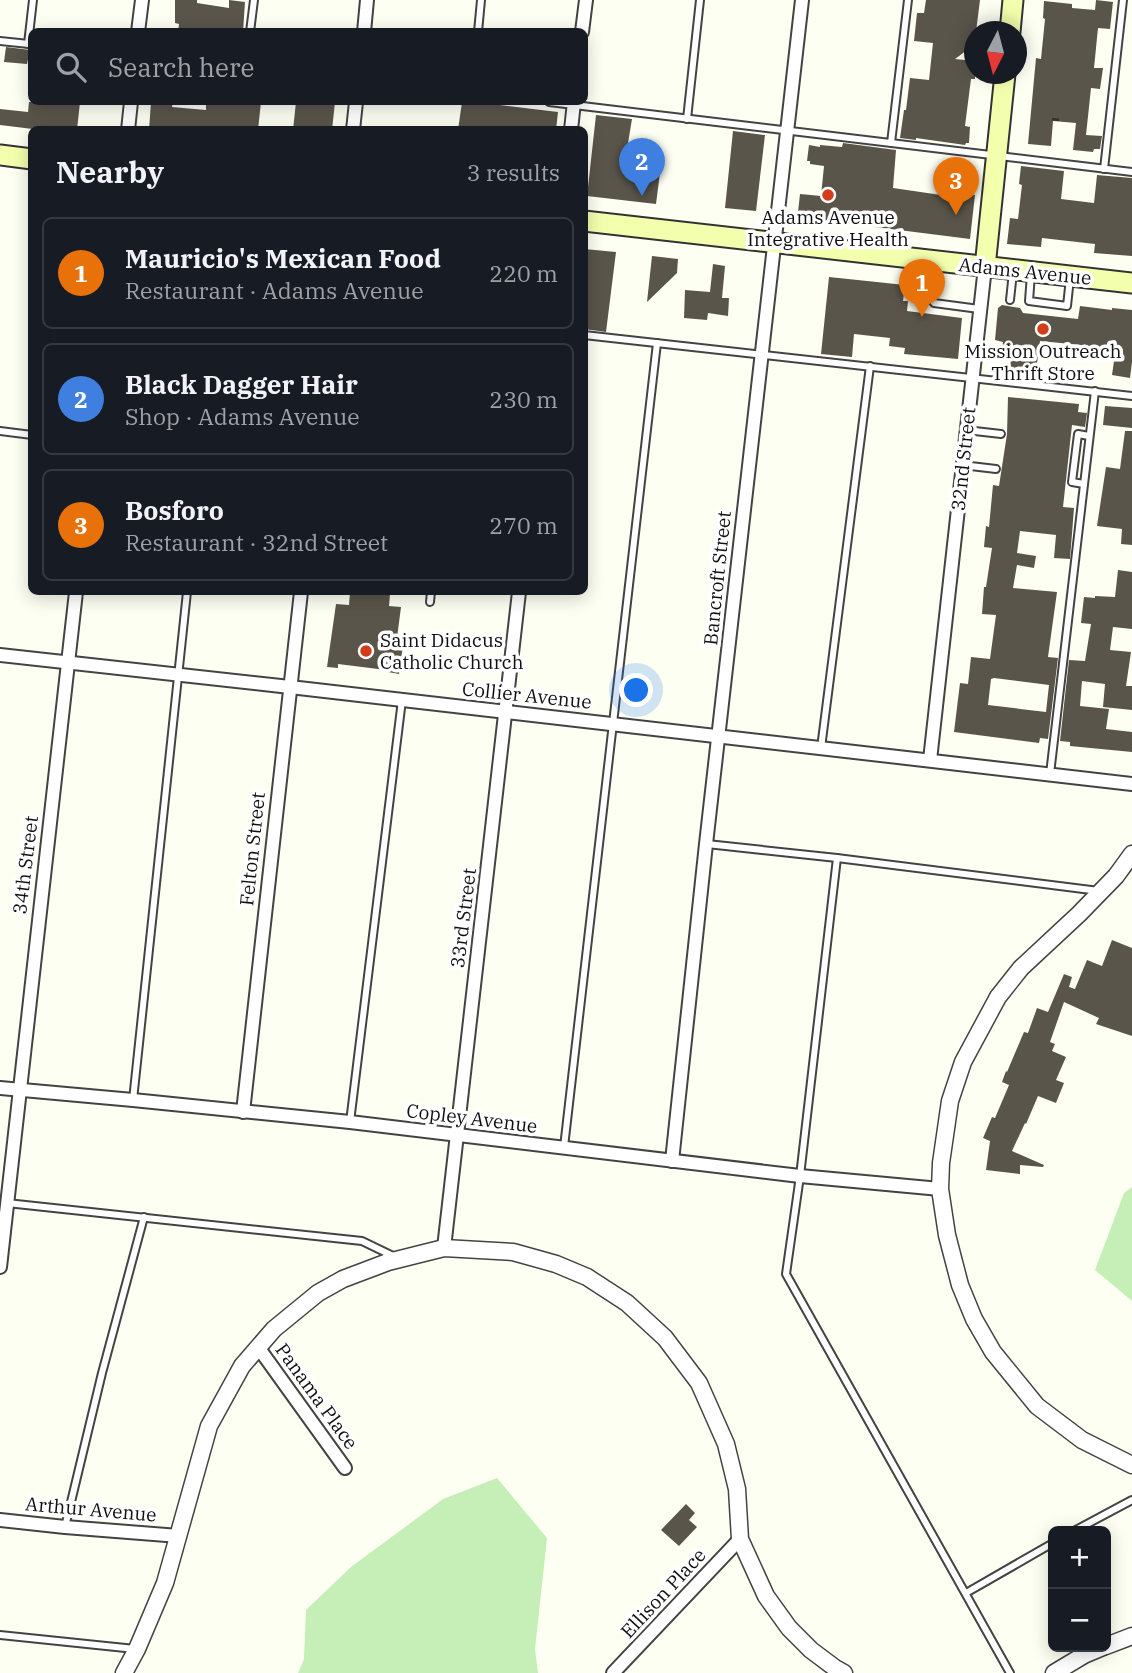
<!DOCTYPE html>
<meta charset="utf-8">
<style>
body{margin:0;font-family:"IBM Plex Serif",serif;background:#20242c;color:#f1f3f6}
.controls{position:absolute;right:21px;bottom:21px;display:grid;overflow:hidden;border-radius:10px;box-shadow:0 4px 18px #0003}
.controls button{width:63px;height:63px;display:grid;place-items:center;padding:0;border:0;border-bottom:2px solid #363941;background:#171b24;color:#f1f3f6;font:35px sans-serif}
.compass{position:absolute;left:964px;top:21px;width:63px;height:63px;border-radius:50%;background:#171b24;box-shadow:0 4px 18px #0003;rotate:186deg}
.you{position:absolute;left:637px;top:691px;width:24px;height:24px;margin:-18px;border:5px solid #fff;border-radius:50%;background:#1a73e8;box-shadow:0 0 0 10px #1a73e833}
.badge{display:grid;place-items:center;width:46px;height:46px;border-radius:50%;background:#d93025;color:#fff;font-size:23px;font-weight:700}
.pin{position:absolute;translate:-50% -58px;filter:drop-shadow(0 2px 4px #0008)}
.pin::after{content:'';position:absolute;top:37px;width:24px;height:21px;background:inherit;clip-path:polygon(0 0,100% 0,50% 100%)}
.list{margin:0;padding:0;list-style:none}
h2{display:flex;justify-content:space-between;align-items:center;height:91px;margin:0;padding:0 28px;font-size:30px}
h2 small{font-size:23px;font-weight:400;color:#9ea1a6}
.list li{display:grid;grid-template-columns:46px 1fr auto;gap:21px;align-items:center;box-sizing:border-box;height:112px;margin:0 14px 14px;padding:0 14px;border:2px solid #363941;border-radius:10px}
.list b{display:block;font-size:26px;white-space:nowrap}
.list p{margin:0;font-size:23px;white-space:nowrap;color:#9ea1a6}
.list em{font-size:23px;font-style:normal;color:#9ea1a6}
.icon{flex:none;width:38px;height:38px;fill:none;stroke:currentColor;stroke-width:2;stroke-linecap:round;stroke-linejoin:round}
.map{position:relative;flex:none;width:1132px;height:1673px;overflow:hidden}
.search{position:absolute;background:#171b24;box-shadow:0 4px 18px #0003;left:28px;top:28px;width:560px;height:77px;display:flex;align-items:center;gap:18px;box-sizing:border-box;padding:0 24px;border-radius:10px;color:#9ea1a6;font-size:26px}
.panel{position:absolute;background:#171b24;box-shadow:0 4px 18px #0003;left:28px;top:126px;width:560px;height:469px;border-radius:10px}
.map>svg:first-child{display:block}
.green{fill:#c6efb7}
.building{fill:#5a554b;fill-rule:evenodd}
.lines{fill:none;stroke-linecap:round;stroke-linejoin:round}
.service-casing{stroke:#434343;stroke-width:10}
.minor-casing{stroke:#434343;stroke-width:16}
.tertiary-casing{stroke:#434343;stroke-width:19}
.secondary-casing{stroke:#323232;stroke-width:23}
.path{stroke:#323232;stroke-width:2.5;stroke-dasharray:7 3.5;stroke-linecap:butt}
.service{stroke:#fff;stroke-width:6}
.minor{stroke:#fff;stroke-width:12}
.tertiary{stroke:#fff;stroke-width:16}
.secondary{stroke:#f4ffae;stroke-width:19}
.poi-dot{fill:#d03d18;stroke:#fff;stroke-width:2.5}
.labels{text-anchor:middle;stroke-width:7;stroke-linejoin:round;paint-order:stroke}
.poi-label{font-size:19px;fill:#101010;stroke:#fff}
.street-label{font-size:19px;fill:#101010;stroke:#fff}
</style>
<div class="map">
<svg width="1132" height="1673" viewBox="0 0 1132 1673">
<rect width="100%" height="100%" fill="#fefff3"/>
<g class="green">
<polygon points="1132,1187 1132,1301 1095,1270 1124,1193"/>
<polygon points="497,1478 547,1538 535,1649 538,1673 298,1673 304,1659 306,1610 351,1567 443,1499"/>
</g>
<g class="building">
<polygon points="175,0 197,0 197,3 229,8 229,0 245,2 243,32 178,32 179,24 175,23"/>
<polygon points="926,0 980,0 976,32 975,32 975,44 955,59 975,61 975,79 971,79 965,126 970,127 969,143 966,143 965,145 916,138 916,140 900,138 904,110 906,110 910,78 929,80 933,43 914,41 917,13 924,13"/>
<polygon points="1096,0 1113,2 1110,29 1098,28 1094,68 1103,68 1100,89 1091,88 1086,135 1102,136 1100,149 1094,149 1093,152 1073,150 1076,123 1053,121 1051,146 1028,144 1036,58 1041,59 1045,19 1043,18 1044,1 1072,4 1072,8 1095,10"/>
<polygon points="6,47 30,50 27,64 4,62"/>
<polygon points="29,102 80,102 77,130 41,130 0,125 0,109 28,112"/>
<polygon points="151,102 173,102 172,107 206,110 206,102 261,102 258,130 149,130"/>
<polygon points="296,102 335,102 332,130 293,130"/>
<polygon points="462,102 475,102 558,112 556,130 458,130"/>
<polygon points="596,115 632,119 626,155 662,157 656,204 587,196"/>
<polygon points="733,131 765,135 756,211 725,208"/>
<polygon points="843,143 896,150 893,188 941,195 941,191 975,195 970,239 867,226 797,221 800,194 821,196 824,166 810,164 810,161 807,161 809,145 820,147 820,145 842,147"/>
<polygon points="1021,166 1064,171 1061,199 1094,203 1097,175 1132,178 1132,256 1094,253 1095,244 1042,238 1041,247 1007,244 1010,218 1018,219 1022,185 1019,184"/>
<polygon points="584,249 616,252 606,332 584,329"/>
<polygon points="652,256 678,259 677,273 647,302"/>
<polygon points="713,264 725,266 722,298 729,298 728,316 708,313 707,320 684,318 685,290 710,292"/>
<polygon points="829,277 905,285 903,301 908,301 907,311 962,318 958,359 904,354 905,348 889,346 890,338 854,334 852,357 821,354"/>
<polygon points="1002,305 1020,308 1023,313 1078,319 1080,306 1112,310 1112,308 1132,310 1132,362 1130,378 1112,375 1115,354 1080,350 1081,345 1040,341 1035,378 1009,374 1012,353 1002,352 1003,342 995,340 998,308"/>
<path d="M1008,397l71,7 -1,8 9,1 -2,14 -13,-2 -9,82 11,1 -4,51 -16,-1 2,-23 -36,-4 -3,22 19,3 -2,12 -17,-3 -4,23 44,4 -9,65 10,1 -10,81 -8,-1 -1,5 -85,-11 6,-49 8,1 3,-27 19,2 6,-44 -14,-1 2,-27h2l6,-39 -8,-1 2,-21 3,1 4,-42 6,1 8,-52zM994,678l55,7 -3,27 -58,-7 3,-26z"/>
<polygon points="1105,406 1132,408 1132,428 1103,425"/>
<polygon points="1125,431 1132,431 1132,545 1121,544 1122,529 1097,526 1106,467 1120,469"/>
<polygon points="1118,570 1132,572 1132,629 1113,627 1110,650 1131,652 1126,686 1132,686 1132,710 1103,707 1105,684 1082,681 1080,706 1109,709 1106,729 1132,732 1132,752 1070,746 1070,742 1060,741 1069,660 1085,661 1091,624 1081,623 1084,597 1095,598 1095,596 1115,597"/>
<polygon points="350,592 390,594 389,606 401,607 397,638 404,638 399,674 388,672 386,670 338,664 338,668 327,667 336,604 349,605"/>
<polygon points="1112,940 1132,948 1132,1036 1096,1024 1099,1018 1064,1002 1050,1042 1055,1044 1052,1051 1066,1057 1056,1080 1064,1083 1056,1103 1038,1096 1026,1124 1025,1123 1012,1151 1044,1165 1043,1167 1020,1165 1020,1174 986,1170 990,1141 983,1138 992,1117 995,1118 1009,1085 1002,1082 1006,1071 1007,1072 1024,1032 1028,1033 1037,1008 1048,1012 1064,974 1072,977 1069,987 1075,989 1087,960 1102,966"/>
<polygon points="686,1504 695,1513 689,1520 697,1527 679,1546 661,1530"/>
</g>
<g class="lines">
<g class="service-casing">
<g id="service">
<polyline points="250,32 254,0"/>
<polyline points="478,32 481,0"/>
<polyline points="0,41 29,44"/>
<polyline points="28,44 33,0"/>
<polyline points="549,102 1132,172"/>
<polyline points="687,119 700,0"/>
<polyline points="891,143 908,0"/>
<polyline points="1104,169 1123,0"/>
<polyline points="933,262 929,295 934,303 979,309"/>
<polyline points="1031,274 1029,301 1067,306 1070,278"/>
<polyline points="1010,300 1013,272"/>
<polyline points="584,335 1132,396"/>
<polyline points="966,430 1001,434"/>
<polyline points="0,431 32,435"/>
<polyline points="962,465 996,469"/>
<polyline points="1084,484 1072,482 1078,434 1089,436"/>
<polyline points="430,602 431,592"/>
<polyline points="821,748 870,366"/>
<polyline points="1050,774 1095,391"/>
<polyline points="707,844 837,858 1099,891"/>
<polyline points="837,858 800,1176 786,1274 1010,1673"/>
<polyline points="133,1100 187,592"/>
<polyline points="350,1122 402,700"/>
<polyline points="564,1147 657,343"/>
<polyline points="7,1203 362,1241 393,1256"/>
<polyline points="65,1527 102,1373 144,1217"/>
<polyline points="1074,1531 1132,1500"/>
<polyline points="966,1593 1053,1543"/>
<polyline points="0,1635 135,1649"/>
</g>
</g>
<g class="minor-casing">
<g id="minor">
<polyline points="138,32 142,0"/>
<polyline points="364,32 367,0"/>
<polyline points="582,32 586,0"/>
<polyline points="128,130 131,102"/>
<polyline points="353,130 356,102"/>
<polyline points="571,130 574,102"/>
<polyline points="0,655 290,687 1132,784"/>
<polyline points="930,760 985,267"/>
<polyline points="0,1088 133,1100 350,1122 800,1176 940,1189"/>
<polyline points="243,1112 301,592"/>
<polyline points="672,1161 706,844 802,0"/>
<polyline points="444,1248 519,592"/>
<polyline points="0,1267 76,592"/>
<polyline points="258,1347 345,1468"/>
<polyline points="0,1520 65,1527 179,1536"/>
<polyline points="613,1673 740,1539"/>
</g>
</g>
<g class="tertiary-casing">
<g id="tertiary">
<polyline points="1132,854 1116,876 1079,914 1021,968 998,997 963,1062 950,1101 941,1163 940,1189 947,1235 960,1285 974,1319 993,1352 1037,1406 1082,1440 1132,1465"/>
<polyline points="1106,1646 1132,1636"/>
<polyline points="124,1673 137,1649 165,1583 209,1426 242,1366 274,1329 318,1293 343,1279 388,1262 444,1248 513,1252 556,1264 587,1277 627,1303 665,1338 699,1383 726,1444 737,1489 740,1539 766,1596 789,1628 811,1650 835,1668 844,1673"/>
<polyline points="1054,1673 1084,1655 1103,1647"/>
</g>
</g>
<g class="secondary-casing">
<g id="secondary">
<polyline points="1010,32 1013,0"/>
<polyline points="0,155 32,159"/>
<polyline points="584,221 1132,283"/>
<polyline points="985,267 1005,74"/>
</g>
</g>
<polyline class="path" points="1052,119 1061,120"/>
<use href="#service" class="service"/>
<use href="#minor" class="minor"/>
<use href="#tertiary" class="tertiary"/>
<use href="#secondary" class="secondary"/>
</g>
<g class="poi-dot">
<circle cx="828" cy="195" r="7"/>
<circle cx="1043" cy="329" r="7"/>
<circle cx="366" cy="651" r="7"/>
</g>
<g class="labels">
<g class="poi-label">
<text x="828" y="224">Adams Avenue<tspan x="828" dy="22">Integrative Health</tspan></text>
<text x="1043" y="358">Mission Outreach<tspan x="1043" dy="22">Thrift Store</tspan></text>
<text x="380" y="647" text-anchor="start">Saint Didacus<tspan x="380" dy="22">Catholic Church</tspan></text>
</g>
<g class="street-label">
<text transform="translate(1025 271) rotate(6)" y="7">Adams Avenue</text>
<text transform="translate(963 459) rotate(-84)" y="7">32nd Street</text>
<text transform="translate(717 578) rotate(-84)" y="7">Bancroft Street</text>
<text transform="translate(527 695) rotate(6)" y="7">Collier Avenue</text>
<text transform="translate(252 849) rotate(-84)" y="7">Felton Street</text>
<text transform="translate(25 865) rotate(-83)" y="7">34th Street</text>
<text transform="translate(463 918) rotate(-83)" y="7">33rd Street</text>
<text transform="translate(472 1118) rotate(7)" y="7">Copley Avenue</text>
<text transform="translate(317 1396) rotate(54)" y="7">Panama Place</text>
<text transform="translate(91 1509) rotate(5)" y="7">Arthur Avenue</text>
<text transform="translate(663 1593) rotate(-47)" y="7">Ellison Place</text>
</g>
</g>
</svg>
<div class="controls">
<button>+</button>
<button>−</button>
</div>
<svg class="compass" viewBox="-18 -18 36 36"><path d="M0-13l5 13h-10z" fill="#e53935"/><path d="M0 13l5-13h-10z" fill="#9ea1a6"/></svg>
<div class="you"></div>
<div class="pin badge" style="left:922px;top:317px;background:#e8710a">1</div>
<div class="pin badge" style="left:642px;top:196px;background:#3f7fe0">2</div>
<div class="pin badge" style="left:956px;top:215px;background:#e8710a">3</div>
<div class="search"><svg class="icon" aria-label="search" viewBox="0 0 24 24"><circle cx="10" cy="10" r="6"/><path d="M15 15l6 6"/></svg>Search here</div>
<section class="panel">
<h2>Nearby<small>3 results</small></h2>
<ul class="list">
<li><span class="badge" style="background:#e8710a">1</span><div><b>Mauricio's Mexican Food</b><p>Restaurant · Adams Avenue</p></div><em>220 m</em></li>
<li><span class="badge" style="background:#3f7fe0">2</span><div><b>Black Dagger Hair</b><p>Shop · Adams Avenue</p></div><em>230 m</em></li>
<li><span class="badge" style="background:#e8710a">3</span><div><b>Bosforo</b><p>Restaurant · 32nd Street</p></div><em>270 m</em></li>
</ul>
</section>
</div>
